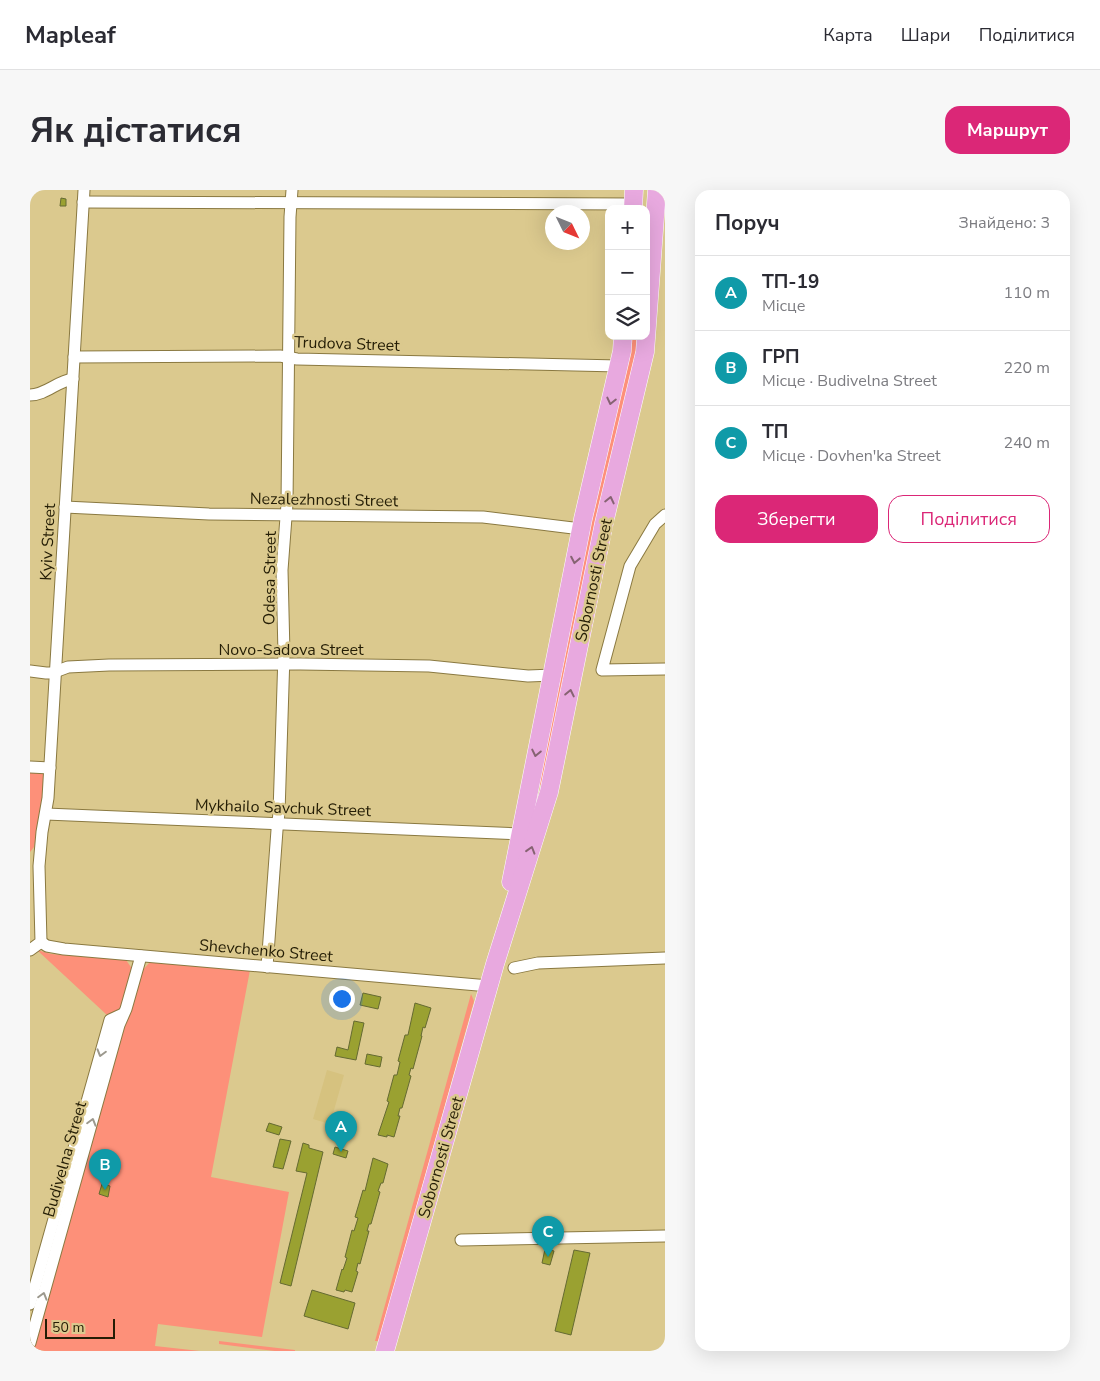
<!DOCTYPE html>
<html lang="uk">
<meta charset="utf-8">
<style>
body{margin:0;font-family:"Nunito Sans",sans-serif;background:#f7f7f7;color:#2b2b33}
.controls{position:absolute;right:15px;top:15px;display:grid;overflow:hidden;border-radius:10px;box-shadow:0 5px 20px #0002}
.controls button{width:45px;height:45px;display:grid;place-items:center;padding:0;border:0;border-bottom:1px solid #e1e1e2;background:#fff;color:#2b2b33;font:25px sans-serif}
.compass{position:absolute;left:515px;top:15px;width:45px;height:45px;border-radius:50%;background:#fff;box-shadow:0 5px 20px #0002;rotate:133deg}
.scale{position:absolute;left:15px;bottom:12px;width:70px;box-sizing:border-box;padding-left:5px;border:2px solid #241d05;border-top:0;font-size:14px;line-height:18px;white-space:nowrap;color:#241d05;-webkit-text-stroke:4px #dbc98e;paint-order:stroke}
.you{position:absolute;left:311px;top:808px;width:18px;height:18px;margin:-12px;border:4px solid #fff;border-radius:50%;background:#1a73e8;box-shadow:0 0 0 8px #1a73e833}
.badge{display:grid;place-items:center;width:32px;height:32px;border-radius:50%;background:#db2777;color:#fff;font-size:16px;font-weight:700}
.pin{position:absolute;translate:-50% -41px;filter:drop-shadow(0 1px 2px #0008)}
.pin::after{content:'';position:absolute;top:26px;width:18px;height:15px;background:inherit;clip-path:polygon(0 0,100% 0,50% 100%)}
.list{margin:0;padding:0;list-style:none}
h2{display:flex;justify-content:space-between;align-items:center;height:65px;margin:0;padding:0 20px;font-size:21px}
h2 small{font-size:16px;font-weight:400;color:#7c7c81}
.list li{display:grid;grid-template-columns:32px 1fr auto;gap:15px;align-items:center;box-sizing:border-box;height:75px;padding:0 20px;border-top:1px solid #e1e1e2}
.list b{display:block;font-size:19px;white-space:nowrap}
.list p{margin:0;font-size:16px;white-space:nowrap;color:#7c7c81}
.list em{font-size:16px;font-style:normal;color:#7c7c81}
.actions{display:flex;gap:10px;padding:15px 20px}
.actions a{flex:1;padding:11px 0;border:1px solid #db2777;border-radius:15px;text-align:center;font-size:18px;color:#db2777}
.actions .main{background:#db2777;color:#fff}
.icon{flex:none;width:28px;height:28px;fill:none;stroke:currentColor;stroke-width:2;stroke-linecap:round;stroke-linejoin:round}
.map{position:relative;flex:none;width:635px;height:1161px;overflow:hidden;border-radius:15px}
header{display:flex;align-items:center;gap:30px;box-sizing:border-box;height:70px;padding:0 25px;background:#fff;border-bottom:1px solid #e1e1e2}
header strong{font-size:24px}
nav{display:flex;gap:28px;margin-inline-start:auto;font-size:18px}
.intro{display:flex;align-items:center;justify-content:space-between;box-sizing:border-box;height:120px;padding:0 30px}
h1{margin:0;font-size:35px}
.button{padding:12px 22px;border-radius:15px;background:#db2777;color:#fff;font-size:18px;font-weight:700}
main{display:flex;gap:30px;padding:0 30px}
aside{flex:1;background:#fff;border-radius:15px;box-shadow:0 5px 20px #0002}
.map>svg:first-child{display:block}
.built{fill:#d6c27f}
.green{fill:#fd9079}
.building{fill:#9aa131;stroke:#656a32}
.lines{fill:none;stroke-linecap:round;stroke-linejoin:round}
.street-casing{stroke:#8a7941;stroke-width:13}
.primary-casing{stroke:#fff;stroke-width:19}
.street{stroke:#fff;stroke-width:11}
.primary{stroke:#e8a9df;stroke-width:18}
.oneway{stroke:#866372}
.oneway2{stroke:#9c998e}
.labels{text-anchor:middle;stroke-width:5;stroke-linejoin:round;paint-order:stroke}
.street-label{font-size:16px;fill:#241d05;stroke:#dbc98e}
</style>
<header>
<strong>Mapleaf</strong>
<nav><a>Карта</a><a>Шари</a><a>Поділитися</a></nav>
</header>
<div class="intro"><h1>Як дістатися</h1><a class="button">Маршрут</a></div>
<main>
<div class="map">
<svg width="635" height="1161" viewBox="0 0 635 1161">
<rect width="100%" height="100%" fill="#dbc98e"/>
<polygon class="built" points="297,880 314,885 300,934 283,929"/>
<g class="green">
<polygon points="599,146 611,146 512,594 507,596"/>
<polygon points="0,579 15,583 14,608 4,657 0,662"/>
<polygon points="7,760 21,764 96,770 103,780 92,820 78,826"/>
<polygon points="120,772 220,780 181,987 259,1002 232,1147 128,1134 125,1156 170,1161 2,1161 95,831 111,782"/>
<polygon points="441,804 444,811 349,1151 345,1151"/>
<polygon points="189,1151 265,1160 265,1161 245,1161 189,1154"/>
</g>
<g class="building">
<polygon points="31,8 36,9 36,16 30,16"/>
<polygon points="333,803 351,807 348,819 330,815"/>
<polygon points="385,813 401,818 395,838 393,837 391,846 392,846 383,879 381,878 379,885 381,886 372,918 370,918 368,926 370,926 364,947 357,945 357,947 348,945 359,912 357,911 364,885 367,885 370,872 368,871 375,845 378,845"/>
<polygon points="324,831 334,833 326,870 305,866 307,857 318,860"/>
<polygon points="337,864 352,867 350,877 335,874"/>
<polygon points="239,933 252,937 249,945 236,941"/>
<polygon points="250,949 261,951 253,979 243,977"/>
<polygon points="273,953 279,955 279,958 293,962 261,1096 250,1093 277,983 266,981"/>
<polygon points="305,957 318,961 316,968 303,964"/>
<polygon points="343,968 358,974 353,993 351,993 348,1001 350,1002 341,1034 339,1034 337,1041 339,1041 330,1074 328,1073 326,1081 328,1082 322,1102 315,1100 314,1102 306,1100 312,1079 313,1080 317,1068 315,1067 322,1040 324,1041 328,1028 325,1027 333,1000 335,1001"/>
<polygon points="72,994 80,996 78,1007 69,1004"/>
<polygon points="515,1059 524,1061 520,1075 512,1073"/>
<polygon points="544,1060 560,1063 541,1145 525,1141"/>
<polygon points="282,1100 325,1113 318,1139 274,1126"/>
</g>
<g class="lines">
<g class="street-casing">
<g id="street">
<polyline points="53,12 603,14"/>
<polyline points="44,167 250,166 267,169 589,176"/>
<path d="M0,205c16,0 27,-14 43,-16"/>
<polyline points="35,317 179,324 453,327 551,339"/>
<polyline points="635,325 625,334 600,376 572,480 635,479"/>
<polyline points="0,481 16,483 22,483 38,477 79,475 270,474 399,476 498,486 523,485"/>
<polyline points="0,577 20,578"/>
<polyline points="16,624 490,644"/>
<polyline points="11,752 17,756 34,759 459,796"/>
<polyline points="0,760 11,752 9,676 12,642 18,608 54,0"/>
<polyline points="237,777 247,640 249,623 254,464 252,380 257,314 260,27 262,0"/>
<polyline points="484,778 508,773 635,768"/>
<polyline points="431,1050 635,1046"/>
<polyline points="0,1114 80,830 93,824"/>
<polyline points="0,1153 89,835 96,819 111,766"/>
</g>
</g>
<g class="primary-casing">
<g id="primary">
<polyline points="603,19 604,0"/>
<polyline points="481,692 553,329 592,161 593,146"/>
<polyline points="355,1161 465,774 519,602 574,333 615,162 627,0"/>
</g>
</g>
<use href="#street" class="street"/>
<use href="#primary" class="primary"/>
</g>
<defs><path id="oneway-chevron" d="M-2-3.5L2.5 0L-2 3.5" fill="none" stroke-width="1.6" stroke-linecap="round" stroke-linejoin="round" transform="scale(1.25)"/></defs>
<g class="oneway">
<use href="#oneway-chevron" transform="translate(581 211) rotate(103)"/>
<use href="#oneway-chevron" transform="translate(580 310) rotate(-77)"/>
<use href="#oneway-chevron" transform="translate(545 370) rotate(101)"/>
<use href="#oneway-chevron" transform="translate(540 503) rotate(-78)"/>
<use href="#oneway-chevron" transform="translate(506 563) rotate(102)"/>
<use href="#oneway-chevron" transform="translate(501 660) rotate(-73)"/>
</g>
<g class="oneway2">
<use href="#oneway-chevron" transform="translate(71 863) rotate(106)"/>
<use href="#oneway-chevron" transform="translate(62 932) rotate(-74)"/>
<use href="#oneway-chevron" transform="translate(13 1106) rotate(-74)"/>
</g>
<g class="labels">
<g class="street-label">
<text transform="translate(317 153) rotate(2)" y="6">Trudova Street</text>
<text transform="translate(294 309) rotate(1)" y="6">Nezalezhnosti Street</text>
<text transform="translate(17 352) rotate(-87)" y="6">Kyiv Street</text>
<text transform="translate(239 388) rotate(-89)" y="6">Odesa Street</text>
<text transform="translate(563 390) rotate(-78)" y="6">Sobornosti Street</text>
<text x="261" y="465">Novo-Sadova Street</text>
<text transform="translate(253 617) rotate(2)" y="6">Mykhailo Savchuk Street</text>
<text transform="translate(236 760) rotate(5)" y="6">Shevchenko Street</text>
<text transform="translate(410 967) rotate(-74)" y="6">Sobornosti Street</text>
<text transform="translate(34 969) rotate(-74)" y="6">Budivelna Street</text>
</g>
</g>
</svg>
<div class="controls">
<button>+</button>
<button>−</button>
<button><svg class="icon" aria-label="layers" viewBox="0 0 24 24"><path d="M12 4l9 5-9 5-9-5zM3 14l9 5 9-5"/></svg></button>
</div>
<svg class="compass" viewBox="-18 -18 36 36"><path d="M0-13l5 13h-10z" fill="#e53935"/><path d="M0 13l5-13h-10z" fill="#7c7c81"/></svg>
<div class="scale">50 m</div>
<div class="you"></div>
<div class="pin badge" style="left:311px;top:962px;background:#0f9aa8">A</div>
<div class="pin badge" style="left:75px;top:1000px;background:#0f9aa8">B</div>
<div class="pin badge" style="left:518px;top:1067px;background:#0f9aa8">C</div>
</div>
<aside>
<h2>Поруч<small>Знайдено: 3</small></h2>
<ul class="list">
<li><span class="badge" style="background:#0f9aa8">A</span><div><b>ТП-19</b><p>Місце</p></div><em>110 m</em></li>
<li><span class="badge" style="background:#0f9aa8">B</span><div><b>ГРП</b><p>Місце · Budivelna Street</p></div><em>220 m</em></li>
<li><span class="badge" style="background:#0f9aa8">C</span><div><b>ТП</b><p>Місце · Dovhen'ka Street</p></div><em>240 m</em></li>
</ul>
<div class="actions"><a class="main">Зберегти</a><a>Поділитися</a></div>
</aside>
</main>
